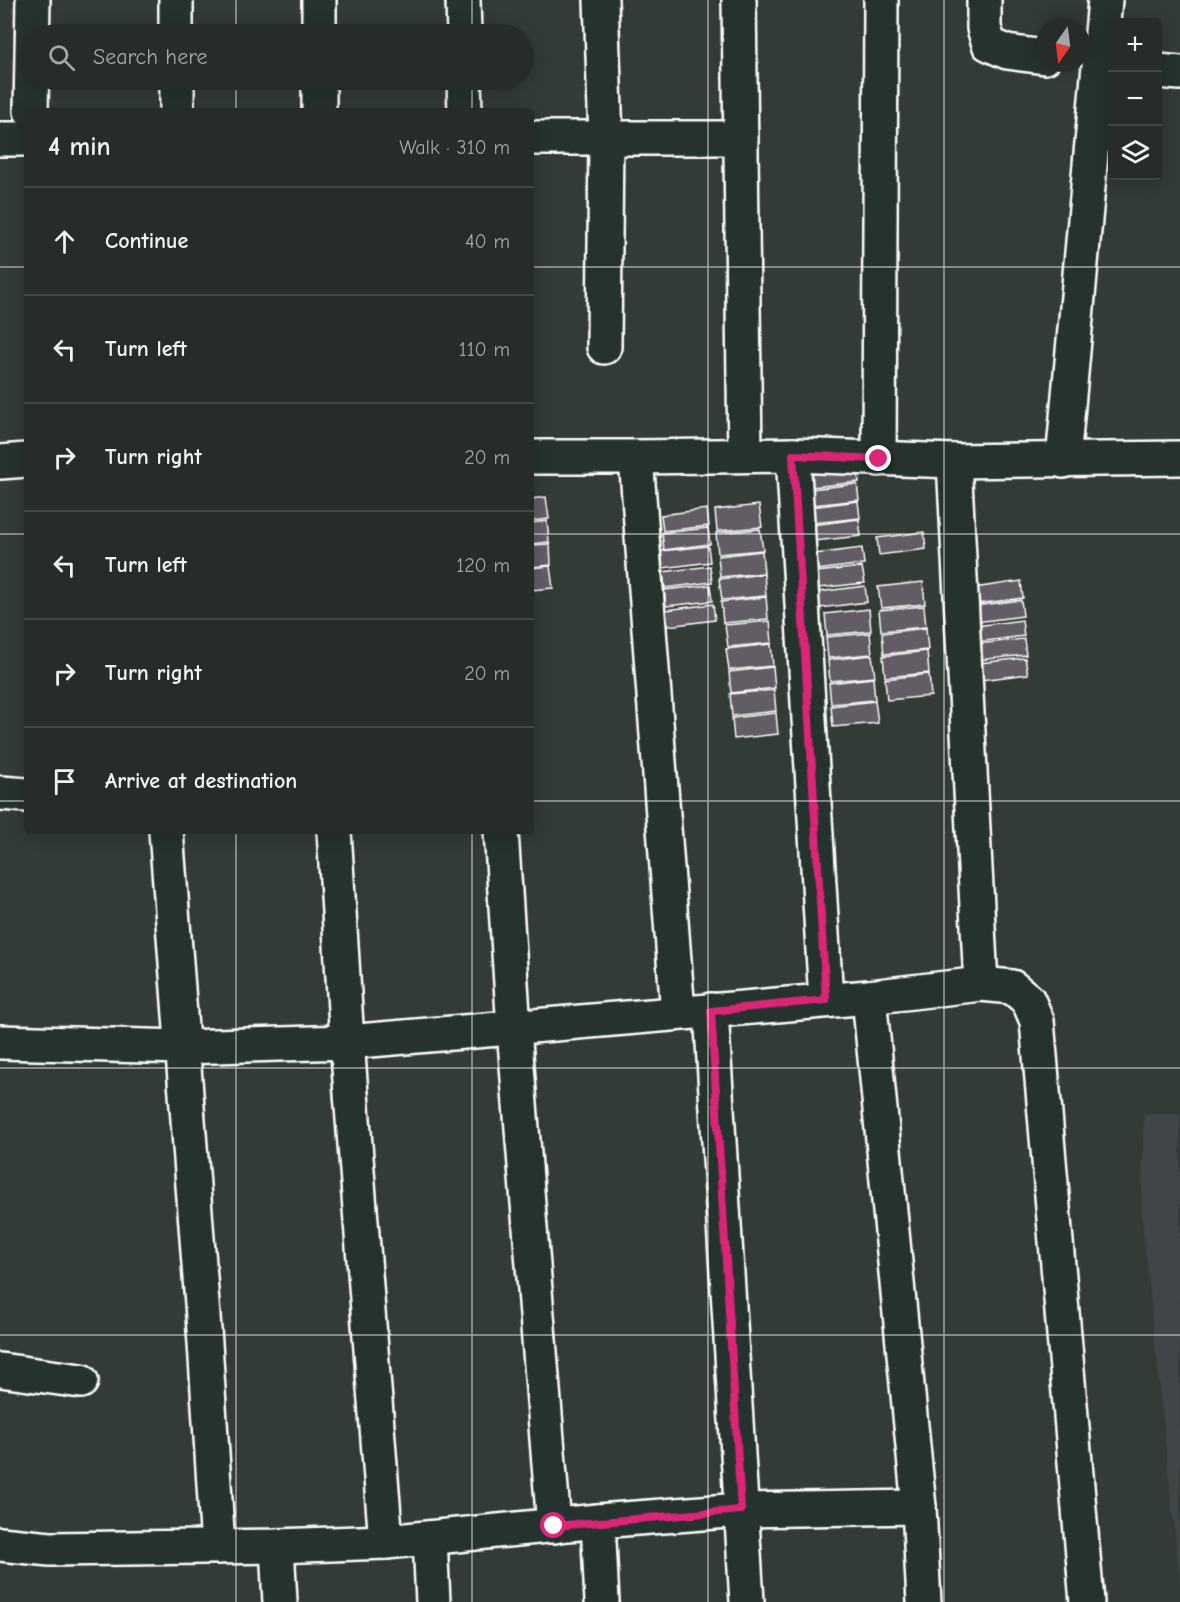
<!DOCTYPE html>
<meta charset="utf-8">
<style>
body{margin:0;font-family:"Comic Neue",sans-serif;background:#2e3432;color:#f1f3f6}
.controls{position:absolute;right:18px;top:18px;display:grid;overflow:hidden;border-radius:6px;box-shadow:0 3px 15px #0003}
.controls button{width:54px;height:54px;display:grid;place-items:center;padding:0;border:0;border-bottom:2px solid #424847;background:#262c2a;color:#f1f3f6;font:30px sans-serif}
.compass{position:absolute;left:1036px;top:18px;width:54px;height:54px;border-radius:50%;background:#262c2a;box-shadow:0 3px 15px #0003;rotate:194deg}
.stop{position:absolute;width:18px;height:18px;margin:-14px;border:4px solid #db2777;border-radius:50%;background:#fff}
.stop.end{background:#db2777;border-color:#fff;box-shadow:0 2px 6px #0008}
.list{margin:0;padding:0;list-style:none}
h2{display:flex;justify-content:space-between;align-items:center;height:78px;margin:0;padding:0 24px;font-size:26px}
h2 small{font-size:20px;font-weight:400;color:#a4a7a8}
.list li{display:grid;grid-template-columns:39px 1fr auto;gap:18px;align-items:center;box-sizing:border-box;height:108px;padding:0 24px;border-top:2px solid #424847}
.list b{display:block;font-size:22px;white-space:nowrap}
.list em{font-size:20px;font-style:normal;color:#a4a7a8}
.icon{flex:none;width:33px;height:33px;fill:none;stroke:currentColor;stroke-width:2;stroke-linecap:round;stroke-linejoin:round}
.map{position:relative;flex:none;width:1180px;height:1602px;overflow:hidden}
.search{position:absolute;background:#262c2a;box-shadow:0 3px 15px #0003;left:24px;top:24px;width:510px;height:66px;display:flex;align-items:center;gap:15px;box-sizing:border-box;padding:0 21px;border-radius:33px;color:#a4a7a8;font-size:22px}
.panel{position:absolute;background:#262c2a;box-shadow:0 3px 15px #0003;left:24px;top:108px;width:510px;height:726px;border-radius:6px}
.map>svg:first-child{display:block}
.built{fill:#404546}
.building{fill:#625c65;stroke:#fff;stroke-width:1.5}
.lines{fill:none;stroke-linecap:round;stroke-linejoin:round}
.minor-casing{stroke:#fff;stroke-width:38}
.minor{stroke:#26332d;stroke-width:33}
.route{stroke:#db2777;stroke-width:8}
.grid{fill:none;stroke:#fff;stroke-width:1.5;stroke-opacity:0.55}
</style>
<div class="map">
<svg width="1180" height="1602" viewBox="0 0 1180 1602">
<rect width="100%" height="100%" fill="#323b38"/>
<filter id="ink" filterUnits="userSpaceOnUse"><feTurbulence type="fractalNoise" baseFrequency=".0167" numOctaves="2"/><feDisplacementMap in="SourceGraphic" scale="12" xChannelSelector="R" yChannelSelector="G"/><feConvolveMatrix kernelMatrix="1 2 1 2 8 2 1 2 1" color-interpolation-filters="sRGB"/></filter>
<g filter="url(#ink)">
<polygon class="built" points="1144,1114 1180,1114 1180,1584 1141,1210"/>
<g class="building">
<polygon points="857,464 859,482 811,487 809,469"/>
<polygon points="857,484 859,500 813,505 811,489"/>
<polygon points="546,497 549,519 531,521 531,499"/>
<polygon points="858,501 860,518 813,523 811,507"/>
<polygon points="759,505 762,527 717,531 715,510"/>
<polygon points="707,509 709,526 663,531 661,515"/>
<polygon points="859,519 861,536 814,541 812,525"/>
<polygon points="547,521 549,542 531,544 531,523"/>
<polygon points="708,528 710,544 664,550 662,533"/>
<polygon points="760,529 763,550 718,554 716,533"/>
<polygon points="924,532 926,549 879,555 877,538"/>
<polygon points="550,544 551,565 531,567 531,545"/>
<polygon points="708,546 710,562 663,568 661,551"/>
<polygon points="862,548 864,564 817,570 815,554"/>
<polygon points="762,551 764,573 720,577 718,556"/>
<polygon points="550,566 553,588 531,590 531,568"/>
<polygon points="710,566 712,582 665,588 663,572"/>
<polygon points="862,567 865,583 818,588 816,572"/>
<polygon points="764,574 766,596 722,600 719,579"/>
<polygon points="1021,581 1023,598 976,604 974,588"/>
<polygon points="923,582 925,604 881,608 878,587"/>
<polygon points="710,585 712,601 666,606 664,590"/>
<polygon points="865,586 867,602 820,608 818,592"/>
<polygon points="766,597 768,619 723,623 721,602"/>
<polygon points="1021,600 1023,616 976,622 974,606"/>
<polygon points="713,604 715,620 668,626 666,610"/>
<polygon points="924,606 926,627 881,631 879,610"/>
<polygon points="869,609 871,631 827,635 825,614"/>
<polygon points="1022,620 1024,636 978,642 976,626"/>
<polygon points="770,621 772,643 728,647 725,625"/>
<polygon points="926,628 928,650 884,654 882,633"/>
<polygon points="870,633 872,654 828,658 826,637"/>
<polygon points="1024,639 1026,655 979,660 977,644"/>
<polygon points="771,644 773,666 729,670 726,649"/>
<polygon points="927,651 929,673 885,677 883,656"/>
<polygon points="872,655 875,677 830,681 828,660"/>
<polygon points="1025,658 1028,674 981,680 979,663"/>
<polygon points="773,667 775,688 731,693 729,672"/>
<polygon points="929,674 931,696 887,700 885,679"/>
<polygon points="873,678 875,700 831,704 829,683"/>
<polygon points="774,690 776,711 732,716 730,694"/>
<polygon points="875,701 878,723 833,727 831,706"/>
<polygon points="776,713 778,734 734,739 732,718"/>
</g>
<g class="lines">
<g class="minor-casing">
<g id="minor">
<polyline points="176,0 176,34"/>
<polyline points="319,0 319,34"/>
<polyline points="463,0 464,34"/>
<polyline points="601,0 606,138 604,347"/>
<polyline points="739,0 745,455"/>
<polyline points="984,0 984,28 989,44 1007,52 1045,57"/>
<polyline points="1158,71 1180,73"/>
<polyline points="177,80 177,111"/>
<polyline points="319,80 319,111"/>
<polyline points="464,80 465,111"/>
<polyline points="31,111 33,0"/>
<polyline points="531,138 741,138"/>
<polyline points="0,139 27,139"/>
<polyline points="793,455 826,1000"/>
<polyline points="531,457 636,457 793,455 954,461 1180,458"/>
<polyline points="636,457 678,1013"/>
<polyline points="879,459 881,0"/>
<polyline points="954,461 981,984"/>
<polyline points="1063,461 1105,0"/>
<polyline points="0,462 27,460"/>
<polyline points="0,793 27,795"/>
<polyline points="166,831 205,1343 218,1547"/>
<polyline points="334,831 347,1042 386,1542"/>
<polyline points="501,831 514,1029 554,1526"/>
<polyline points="869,997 919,1507 924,1602"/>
<polyline points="711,1010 747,1602"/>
<polyline points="0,1042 183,1047 347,1042 869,997 981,984 1012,987 1028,1000 1037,1021 1087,1602"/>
<polyline points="0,1370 81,1381"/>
<polyline points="598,1521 602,1602"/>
<polyline points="430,1538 433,1602"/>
<polyline points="0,1544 50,1549 277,1546 386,1542 598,1521 741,1510 919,1507"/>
<polyline points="277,1546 280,1602"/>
</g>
</g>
<use href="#minor" class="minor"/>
</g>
</g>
<g class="lines" filter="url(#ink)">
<polyline class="route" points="554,1526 741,1510 711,1011 826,1000 793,455 879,459"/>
</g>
<path class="grid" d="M236,0v34M472,0v34M708,0v1602M944,0v1602M236,80v31M472,80v31M0,267h27M531,267h649M0,534h27M531,534h649M0,801h27M531,801h649M236,831v771M472,831v771M0,1068h1180M0,1335h1180"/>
</svg>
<div class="controls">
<button>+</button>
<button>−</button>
<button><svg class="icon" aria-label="layers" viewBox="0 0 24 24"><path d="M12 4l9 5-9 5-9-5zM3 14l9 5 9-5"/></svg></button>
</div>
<svg class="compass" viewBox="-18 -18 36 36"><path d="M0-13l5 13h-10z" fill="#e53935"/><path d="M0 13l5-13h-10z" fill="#a4a7a8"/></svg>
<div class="stop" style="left:554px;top:1526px"></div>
<div class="stop end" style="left:879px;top:459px"></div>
<div class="search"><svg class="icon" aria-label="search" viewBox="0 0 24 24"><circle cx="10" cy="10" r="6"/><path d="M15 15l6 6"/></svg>Search here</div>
<section class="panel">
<h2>4 min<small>Walk · 310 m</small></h2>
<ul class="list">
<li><svg class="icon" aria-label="ahead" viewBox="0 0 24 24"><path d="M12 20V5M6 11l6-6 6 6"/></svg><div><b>Continue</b></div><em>40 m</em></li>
<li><svg class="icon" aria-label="left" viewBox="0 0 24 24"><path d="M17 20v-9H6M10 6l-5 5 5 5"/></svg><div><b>Turn left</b></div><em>110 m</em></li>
<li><svg class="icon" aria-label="right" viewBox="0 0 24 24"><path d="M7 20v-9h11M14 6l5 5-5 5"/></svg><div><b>Turn right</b></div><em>20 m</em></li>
<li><svg class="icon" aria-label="left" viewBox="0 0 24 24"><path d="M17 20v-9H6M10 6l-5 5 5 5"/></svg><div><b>Turn left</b></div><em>120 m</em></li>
<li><svg class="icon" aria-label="right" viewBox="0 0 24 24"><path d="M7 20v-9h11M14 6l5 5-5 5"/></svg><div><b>Turn right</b></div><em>20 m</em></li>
<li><svg class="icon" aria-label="arrive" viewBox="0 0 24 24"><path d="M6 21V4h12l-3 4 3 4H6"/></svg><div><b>Arrive at destination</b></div></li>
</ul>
</section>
</div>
